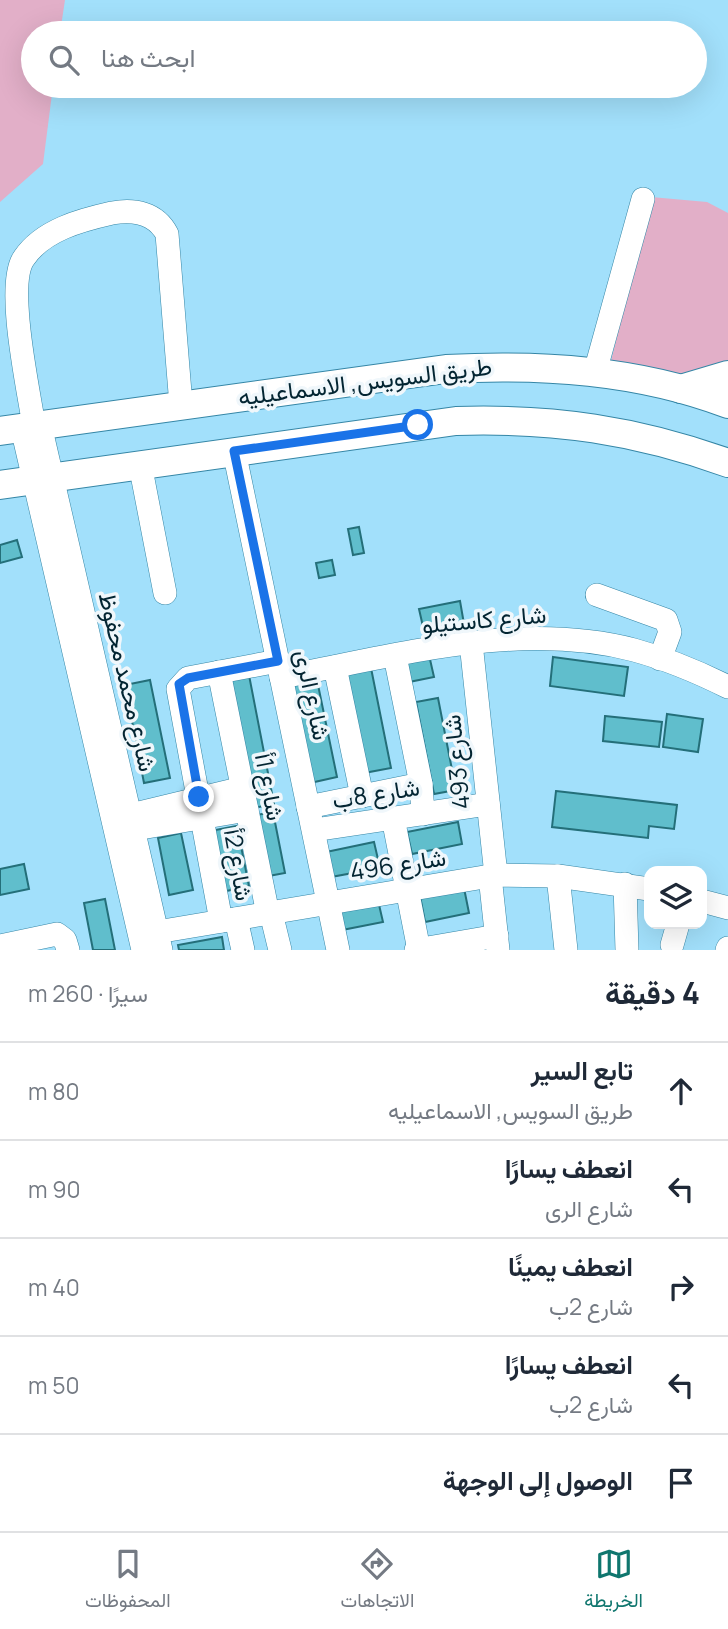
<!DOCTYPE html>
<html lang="ar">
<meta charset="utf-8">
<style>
body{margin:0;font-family:Manrope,Vazirmatn,sans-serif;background:#f2f2f3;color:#1f2937;direction:rtl}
.controls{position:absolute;right:21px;bottom:21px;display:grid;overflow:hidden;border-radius:14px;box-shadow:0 7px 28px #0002}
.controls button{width:63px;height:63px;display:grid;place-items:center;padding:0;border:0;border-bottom:2px solid #e0e1e3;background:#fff;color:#1f2937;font:35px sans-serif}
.stop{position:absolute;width:21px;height:21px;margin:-16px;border:5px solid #1a73e8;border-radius:50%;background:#fff}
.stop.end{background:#1a73e8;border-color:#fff;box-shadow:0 2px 7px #0008}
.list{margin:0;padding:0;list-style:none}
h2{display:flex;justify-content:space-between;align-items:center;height:91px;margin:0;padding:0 28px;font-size:30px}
h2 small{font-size:23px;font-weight:400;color:#747a83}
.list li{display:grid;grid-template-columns:46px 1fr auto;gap:21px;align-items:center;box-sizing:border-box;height:98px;padding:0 28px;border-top:2px solid #e0e1e3}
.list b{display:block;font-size:26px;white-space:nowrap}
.list p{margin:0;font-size:23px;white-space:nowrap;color:#747a83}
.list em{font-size:23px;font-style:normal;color:#747a83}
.icon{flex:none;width:38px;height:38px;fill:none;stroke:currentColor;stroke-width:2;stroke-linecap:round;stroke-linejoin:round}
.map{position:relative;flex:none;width:728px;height:950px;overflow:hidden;direction:ltr}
.search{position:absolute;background:#fff;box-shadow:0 7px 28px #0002;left:21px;right:21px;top:21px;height:77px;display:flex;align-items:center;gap:18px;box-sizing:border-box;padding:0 24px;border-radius:38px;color:#747a83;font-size:26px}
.sheet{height:581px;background:#fff}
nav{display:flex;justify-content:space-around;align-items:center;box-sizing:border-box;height:98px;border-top:2px solid #e0e1e3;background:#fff;font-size:19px;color:#747a83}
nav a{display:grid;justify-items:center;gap:4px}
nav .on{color:#0f766e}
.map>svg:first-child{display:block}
.green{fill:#e2afc8}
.building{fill:#60becc;stroke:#246f79;stroke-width:2}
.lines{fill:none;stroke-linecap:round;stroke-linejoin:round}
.minor-casing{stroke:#3586a6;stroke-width:24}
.major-casing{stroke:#3586a6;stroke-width:30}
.minor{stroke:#fff;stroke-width:23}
.major{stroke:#fff;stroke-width:28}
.route{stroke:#1a73e8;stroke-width:9}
.labels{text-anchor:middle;stroke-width:7;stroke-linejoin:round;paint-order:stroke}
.street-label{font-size:24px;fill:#032532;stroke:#f0f7fb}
</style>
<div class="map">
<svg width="728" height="950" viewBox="0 0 728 950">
<rect width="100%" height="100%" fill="#a2e0fb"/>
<g class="green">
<polygon points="0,0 65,0 60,33 33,33 33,86 53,86 43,164 0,202"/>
<polygon points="651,197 707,202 728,213 728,364 704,379 610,365"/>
</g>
<g class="building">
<polygon points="359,527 364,553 353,555 348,529"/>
<polygon points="17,540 22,557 0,563 0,545"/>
<polygon points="332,560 335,575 319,578 316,563"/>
<polygon points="460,601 464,624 424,631 419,609"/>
<polygon points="429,655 434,677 409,682 405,659"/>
<polygon points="553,657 628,667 624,696 550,686"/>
<polygon points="370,663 391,768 364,773 343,668"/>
<polygon points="248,670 274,804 249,809 222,675"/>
<polygon points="150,680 170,778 144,783 125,685"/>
<polygon points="317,680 337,777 310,783 290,685"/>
<polygon points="438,698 456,790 434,794 416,702"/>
<polygon points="667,714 703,719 698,752 663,747"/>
<polygon points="605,716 662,722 659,747 603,741"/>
<polygon points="556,791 677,805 674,829 649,826 648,838 552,827"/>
<polygon points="273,812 285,873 263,877 251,816"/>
<polygon points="458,822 462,844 412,854 407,832"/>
<polygon points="237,826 249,886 222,892 210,831"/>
<polygon points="181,833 193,890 169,895 158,838"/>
<polygon points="374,842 380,868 331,877 326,852"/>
<polygon points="24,864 29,889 0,895 0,869"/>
<polygon points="464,888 469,913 425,922 420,896"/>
<polygon points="377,896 383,922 337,931 332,904"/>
<polygon points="105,899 115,950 93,950 84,903"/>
<polygon points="222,937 224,950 179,950 178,945"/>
</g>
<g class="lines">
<g class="minor-casing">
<g id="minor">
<polyline points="595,372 643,199"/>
<polyline points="40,425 161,950"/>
<path d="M34,426c-5,-34 -29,-142 -10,-168 19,-28 57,-38 88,-45 23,-4 44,0 55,21l14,171"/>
<polyline points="22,428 143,950"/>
<polyline points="234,451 338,950"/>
<polyline points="140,464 165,593"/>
<polyline points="597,595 666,620 670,632 660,659"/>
<polyline points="471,643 496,875"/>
<polyline points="395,656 421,784 423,814"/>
<polyline points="335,667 362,796"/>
<polyline points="219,672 268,914"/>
<path d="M281,677c115,-21 237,-57 353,-27 33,9 64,22 94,37"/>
<polyline points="308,807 421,784"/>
<polyline points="131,815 243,788"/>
<polyline points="393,818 419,950"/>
<polyline points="135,829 247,810"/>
<polyline points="314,830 488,804"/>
<polyline points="490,876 498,950"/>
<polyline points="558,876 566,950"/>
<polyline points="625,884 627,950"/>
<polyline points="702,901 728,908"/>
<polyline points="271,913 280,950"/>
<polyline points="236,919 243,950"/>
<polyline points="221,921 178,689 188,678 278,661"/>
<polyline points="157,932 496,875 558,876 649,889"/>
<polyline points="672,945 678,924"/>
<polyline points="0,946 57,934 65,940 68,950"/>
<polyline points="416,950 497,936"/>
<polyline points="727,950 728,948"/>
</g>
</g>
<g class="major-casing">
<g id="major">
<polyline points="681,389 728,375"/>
<path d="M0,431l446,-62c96,-5 192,1 282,35"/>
<path d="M0,485l456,-64c97,-3 180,9 272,42"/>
</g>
</g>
<use href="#minor" class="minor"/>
<use href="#major" class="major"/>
</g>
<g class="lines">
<polyline class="route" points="199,797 179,684 188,678 278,661 234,451 418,425"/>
</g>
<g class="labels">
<g class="street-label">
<text transform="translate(365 382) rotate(-7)" y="8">طريق السويس, الاسماعيليه</text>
<text transform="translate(484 620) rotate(-5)" y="8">شارع كاستيلو</text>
<text transform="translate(127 682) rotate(77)" y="8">شارع محمد محفوظ</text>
<text transform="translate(312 695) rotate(78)" y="8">شارع الرى</text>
<text transform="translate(457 762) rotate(-96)" y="8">شارع 493</text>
<text transform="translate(269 787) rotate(79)" y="8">شارع 1أ</text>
<text transform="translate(376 794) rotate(-9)" y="8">شارع 8ب</text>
<text transform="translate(238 865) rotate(80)" y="8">شارع 2أ</text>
<text transform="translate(398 865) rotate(-9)" y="8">شارع 496</text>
</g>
</g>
</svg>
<div class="controls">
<button><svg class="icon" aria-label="layers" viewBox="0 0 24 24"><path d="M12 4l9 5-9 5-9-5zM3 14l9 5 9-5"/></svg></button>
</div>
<div class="stop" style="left:418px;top:425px"></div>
<div class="stop end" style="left:199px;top:797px"></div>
<div class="search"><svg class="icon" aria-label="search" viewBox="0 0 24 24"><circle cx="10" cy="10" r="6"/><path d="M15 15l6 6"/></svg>ابحث هنا</div>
</div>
<section class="sheet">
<h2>4 دقيقة<small>سيرًا · 260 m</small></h2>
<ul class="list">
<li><svg class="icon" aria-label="ahead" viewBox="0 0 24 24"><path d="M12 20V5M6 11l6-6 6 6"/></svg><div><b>تابع السير</b><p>طريق السويس, الاسماعيليه</p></div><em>80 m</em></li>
<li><svg class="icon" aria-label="left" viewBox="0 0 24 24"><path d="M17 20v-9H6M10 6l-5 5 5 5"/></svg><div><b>انعطف يسارًا</b><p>شارع الرى</p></div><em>90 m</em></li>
<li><svg class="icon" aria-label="right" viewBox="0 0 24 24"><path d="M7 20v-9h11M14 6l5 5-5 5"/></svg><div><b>انعطف يمينًا</b><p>شارع 2ب</p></div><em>40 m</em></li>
<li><svg class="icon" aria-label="left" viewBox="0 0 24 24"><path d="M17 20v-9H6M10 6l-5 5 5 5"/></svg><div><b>انعطف يسارًا</b><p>شارع 2ب</p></div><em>50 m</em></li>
<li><svg class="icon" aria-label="arrive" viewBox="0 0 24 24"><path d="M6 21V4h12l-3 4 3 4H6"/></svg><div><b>الوصول إلى الوجهة</b></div></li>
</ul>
</section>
<nav>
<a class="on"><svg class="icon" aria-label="map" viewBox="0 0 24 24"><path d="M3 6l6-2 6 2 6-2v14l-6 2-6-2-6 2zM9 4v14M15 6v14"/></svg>الخريطة</a>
<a><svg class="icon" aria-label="directions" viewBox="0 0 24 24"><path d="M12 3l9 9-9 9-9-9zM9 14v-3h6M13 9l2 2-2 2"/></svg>الاتجاهات</a>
<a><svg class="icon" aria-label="saved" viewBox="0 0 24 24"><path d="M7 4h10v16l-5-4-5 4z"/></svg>المحفوظات</a>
</nav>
